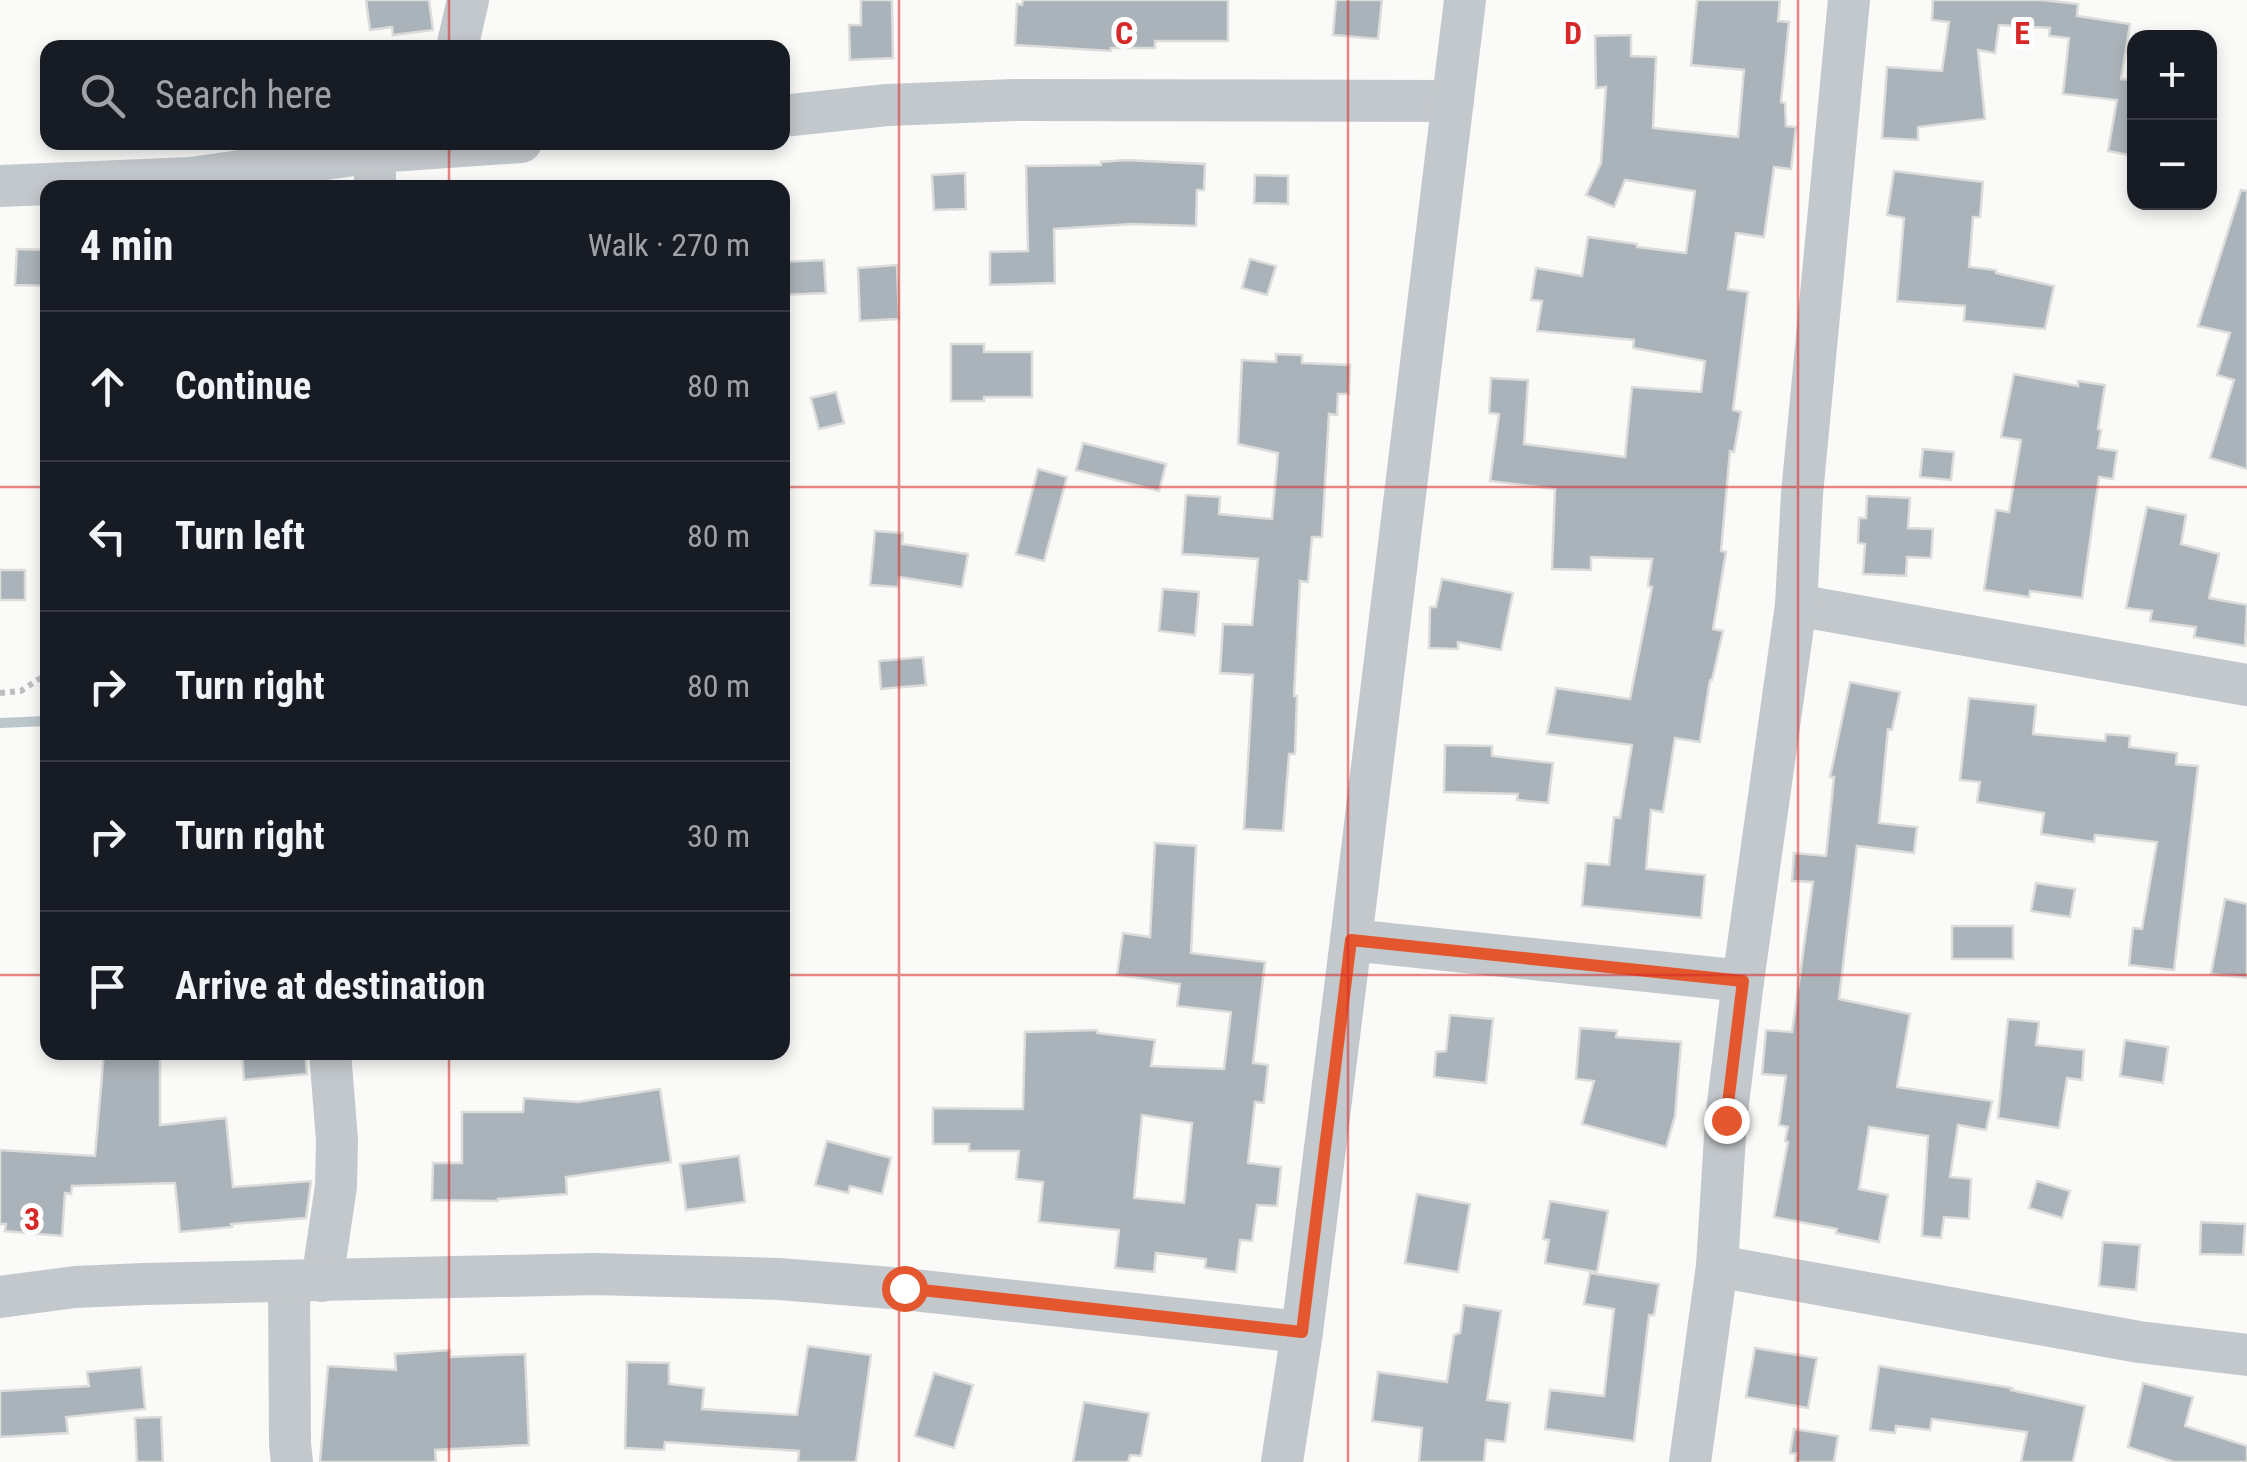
<!DOCTYPE html>
<meta charset="utf-8">
<style>
body{margin:0;font-family:"Roboto Condensed",sans-serif;background:#242831;color:#f1f3f6}
.controls{position:absolute;right:30px;top:30px;display:grid;overflow:hidden;border-radius:20px;box-shadow:0 5px 15px #0003}
.controls button{width:90px;height:90px;display:grid;place-items:center;padding:0;border:0;border-bottom:2px solid #363941;background:#171b24;color:#f1f3f6;font:50px sans-serif}
.stop{position:absolute;width:30px;height:30px;margin:-22px;border:8px solid #e4572e;border-radius:50%;background:#fff}
.stop.end{background:#e4572e;border-color:#fff;box-shadow:0 2px 10px #0008}
.list{margin:0;padding:0;list-style:none}
h2{display:flex;justify-content:space-between;align-items:center;height:130px;margin:0;padding:0 40px;font-size:42px}
h2 small{font-size:32px;font-weight:400;color:#9ea1a6}
.list li{display:grid;grid-template-columns:65px 1fr auto;gap:30px;align-items:center;box-sizing:border-box;height:150px;padding:0 40px;border-top:2px solid #363941}
.list b{display:block;font-size:38px;white-space:nowrap}
.list em{font-size:32px;font-style:normal;color:#9ea1a6}
.icon{flex:none;width:55px;height:55px;fill:none;stroke:currentColor;stroke-width:2;stroke-linecap:round;stroke-linejoin:round}
.map{position:relative;flex:none;width:2247px;height:1462px;overflow:hidden}
.search{position:absolute;background:#171b24;box-shadow:0 5px 15px #0003;left:40px;top:40px;width:750px;height:110px;display:flex;align-items:center;gap:25px;box-sizing:border-box;padding:0 35px;border-radius:20px;color:#9ea1a6;font-size:38px}
.panel{position:absolute;background:#171b24;box-shadow:0 5px 15px #0003;left:40px;top:180px;width:750px;height:880px;border-radius:20px}
.map>svg:first-child{display:block}
.lines{fill:none;stroke-linecap:round;stroke-linejoin:round}
.stream{stroke:#bbc7cb;stroke-width:10}
.building{fill:#aab3b9;stroke:#dcdcda;stroke-width:2.5;fill-rule:evenodd}
.path{stroke:#bbbfc2;stroke-width:6;stroke-dasharray:5 5;stroke-linecap:butt}
.minor{stroke:#c3c8cc;stroke-width:42}
.route{stroke:#e4572e;stroke-width:12}
.grid{fill:none;stroke:#d62828;stroke-width:2.5;stroke-opacity:0.55}
.grid-label{font-size:32px;text-anchor:middle;font-weight:bold;fill:#d62828;stroke:#fff;stroke-width:10;stroke-linejoin:round;paint-order:stroke}
</style>
<div class="map">
<svg width="2247" height="1462" viewBox="0 0 2247 1462">
<rect width="100%" height="100%" fill="#fafaf8"/>
<g class="lines">
<polyline class="stream" points="0,723 48,721"/>
</g>
<g class="building">
<polygon points="366,0 429,0 433,30 393,35 392,27 370,30"/>
<polygon points="861,0 892,0 893,58 850,60 849,25 861,25"/>
<polygon points="1023,0 1228,0 1228,41 1155,41 1155,48 1111,48 1111,51 1015,45 1017,4 1022,5"/>
<polygon points="1336,0 1382,0 1378,39 1333,35"/>
<polygon points="1697,0 1780,0 1778,21 1789,22 1781,102 1785,103 1786,126 1796,127 1791,169 1774,167 1764,237 1736,233 1728,289 1748,292 1733,410 1741,412 1734,452 1730,451 1721,551 1726,552 1713,629 1723,631 1712,680 1710,680 1700,742 1675,738 1663,812 1651,810 1646,869 1705,875 1701,918 1582,906 1586,863 1609,865 1614,817 1620,818 1632,745 1547,734 1556,688 1630,699 1652,587 1648,586 1652,559 1591,557 1591,570 1552,569 1555,489 1490,481 1499,414 1489,413 1491,378 1528,380 1524,444 1625,457 1632,387 1701,392 1705,361 1633,348 1634,340 1537,331 1542,301 1531,300 1536,268 1582,276 1588,237 1637,244 1637,247 1686,253 1695,191 1625,180 1614,207 1586,195 1601,163 1606,87 1596,88 1595,36 1631,35 1631,56 1656,57 1653,128 1738,137 1744,70 1691,65"/>
<polygon points="1933,0 2042,0 2078,4 2077,16 2130,24 2121,79 2134,80 2134,156 2108,151 2117,100 2063,94 2069,38 2049,36 2050,28 1999,25 1995,53 1978,50 1985,119 1918,127 1918,140 1882,138 1887,67 1942,71 1949,22 1932,20"/>
<polygon points="1126,160 1205,164 1204,190 1197,190 1196,226 1133,224 1054,229 1055,283 990,285 990,252 1028,251 1026,166 1101,165 1101,162"/>
<polygon points="1894,171 1983,182 1980,217 1973,217 1969,267 1996,270 1996,273 2054,286 2045,329 1964,321 1965,306 1897,301 1904,218 1887,215"/>
<polygon points="965,173 966,209 934,210 932,175"/>
<polygon points="1255,175 1288,176 1288,204 1254,203"/>
<polygon points="2241,190 2247,191 2247,469 2210,458 2234,380 2217,375 2230,333 2198,326"/>
<polygon points="17,249 48,250 48,286 15,285"/>
<polygon points="1250,259 1276,266 1267,295 1242,288"/>
<polygon points="824,260 826,293 782,295 782,262"/>
<polygon points="897,265 899,319 860,321 858,268"/>
<polygon points="951,344 984,344 984,352 1032,352 1032,397 984,397 984,401 951,401"/>
<polygon points="1276,354 1302,355 1302,363 1350,365 1349,394 1338,394 1337,415 1329,414 1322,537 1312,537 1308,582 1300,581 1294,696 1297,696 1295,754 1289,754 1283,831 1244,829 1253,675 1220,673 1223,624 1252,625 1258,559 1182,554 1186,495 1220,497 1219,514 1272,519 1278,453 1238,444 1242,360 1276,362"/>
<polygon points="2014,374 2078,386 2078,381 2105,385 2098,429 2101,430 2098,448 2117,451 2113,479 2099,477 2082,598 2030,591 2029,597 1984,590 1996,510 2009,512 2021,440 2001,437"/>
<polygon points="836,392 844,423 819,429 811,398"/>
<polygon points="1083,443 1166,464 1159,491 1076,470"/>
<polygon points="1923,449 1954,452 1951,480 1920,477"/>
<polygon points="1038,469 1067,477 1044,561 1016,554"/>
<polygon points="1867,496 1910,498 1908,528 1933,529 1931,558 1907,557 1906,576 1863,574 1865,544 1858,543 1859,518 1866,518"/>
<polygon points="2147,507 2186,515 2181,544 2219,554 2209,598 2247,605 2245,646 2194,637 2196,627 2150,621 2152,611 2126,608"/>
<polygon points="875,531 903,533 902,544 968,554 962,587 899,577 898,587 870,585"/>
<rect x="0" y="570" width="25" height="30"/>
<polygon points="1442,579 1513,593 1501,650 1458,642 1458,649 1429,648 1430,607 1436,607"/>
<polygon points="1163,589 1199,592 1195,635 1159,631"/>
<polygon points="923,657 926,685 881,689 879,661"/>
<polygon points="1850,682 1900,692 1892,730 1888,729 1879,823 1917,827 1914,853 1857,846 1839,999 1910,1014 1897,1087 1992,1101 1986,1130 1958,1125 1950,1177 1971,1179 1969,1219 1944,1217 1941,1238 1922,1236 1928,1136 1869,1127 1859,1189 1888,1195 1879,1242 1836,1233 1837,1229 1774,1217 1788,1142 1785,1141 1788,1127 1779,1125 1786,1076 1762,1074 1766,1030 1792,1032 1813,882 1792,881 1794,853 1826,856 1834,777 1830,777"/>
<polygon points="1969,698 2036,705 2033,734 2105,741 2106,734 2130,736 2129,747 2177,753 2176,764 2198,766 2174,970 2129,965 2133,928 2142,929 2157,842 2095,835 2094,842 2041,834 2044,813 1977,802 1980,782 1960,780"/>
<polygon points="1445,745 1492,746 1492,756 1553,763 1548,803 1517,800 1518,794 1444,792"/>
<path d="M1155,843l41,3 -5,107 74,9 -12,101 15,2 -4,38 -9,-1 -7,61 33,4 -4,39 -20,-1 -5,36 -12,-1 -4,32 -31,-4 1,-9 -50,-6 -2,19 -39,-4 4,-38 -80,-8 4,-40 -27,-3 3,-28h-50v-7h-36v-36l90,1 2,-77 72,-2v3l58,7 -4,26 73,3 7,-57 -54,-6 3,-22 -63,-9 6,-42 27,4zM1142,1115l50,8 -8,80 -50,-5z"/>
<polygon points="2036,883 2075,889 2070,917 2031,911"/>
<polygon points="2225,899 2247,904 2247,978 2211,974"/>
<rect x="1952" y="926" width="61" height="33"/>
<polygon points="1450,1015 1493,1019 1486,1083 1434,1077 1436,1052 1446,1051"/>
<polygon points="2008,1019 2039,1022 2036,1045 2084,1050 2082,1080 2067,1078 2059,1128 1998,1118"/>
<polygon points="1580,1028 1617,1031 1616,1037 1681,1042 1675,1116 1666,1147 1582,1124 1594,1081 1576,1079"/>
<polygon points="2125,1040 2168,1047 2163,1083 2120,1076"/>
<polygon points="104,1052 160,1052 160,1125 226,1118 233,1187 311,1181 306,1218 231,1224 232,1227 180,1232 175,1183 72,1186 71,1194 65,1193 62,1236 5,1231 6,1224 0,1224 0,1150 95,1156"/>
<polygon points="242,1052 305,1052 307,1074 244,1080"/>
<polygon points="660,1089 671,1162 566,1177 567,1194 498,1199 498,1201 432,1200 433,1163 462,1163 462,1112 523,1112 524,1098 578,1102"/>
<polygon points="827,1141 891,1158 882,1194 850,1186 848,1193 815,1185"/>
<polygon points="739,1156 745,1202 686,1210 680,1164"/>
<polygon points="2037,1181 2070,1191 2062,1218 2029,1208"/>
<polygon points="1417,1194 1470,1204 1458,1272 1405,1263"/>
<polygon points="1550,1201 1608,1211 1597,1272 1545,1263 1549,1240 1543,1239"/>
<polygon points="2201,1222 2245,1224 2243,1255 2200,1254"/>
<polygon points="2103,1242 2140,1245 2136,1290 2099,1286"/>
<polygon points="1590,1273 1659,1284 1654,1315 1649,1315 1634,1441 1545,1429 1550,1390 1604,1396 1614,1309 1584,1304"/>
<polygon points="1464,1305 1501,1311 1487,1400 1510,1403 1505,1442 1486,1440 1484,1462 1419,1462 1422,1428 1372,1421 1378,1372 1447,1382 1454,1335 1460,1333"/>
<polygon points="808,1346 871,1355 856,1462 798,1462 799,1451 665,1442 664,1450 625,1448 627,1362 669,1363 669,1384 704,1388 702,1409 797,1415"/>
<polygon points="1755,1348 1817,1358 1808,1408 1746,1397"/>
<polygon points="450,1350 450,1357 525,1354 529,1445 435,1450 436,1462 320,1462 328,1366 396,1370 395,1354"/>
<polygon points="1879,1366 2012,1388 2011,1390 2085,1406 2073,1462 2021,1462 2027,1432 1932,1419 1930,1430 1896,1426 1895,1433 1870,1430"/>
<polygon points="141,1367 145,1409 66,1417 68,1433 0,1437 0,1391 89,1386 87,1372"/>
<polygon points="934,1373 973,1385 954,1448 915,1436"/>
<polygon points="2143,1383 2193,1397 2185,1426 2247,1446 2247,1462 2174,1462 2128,1447"/>
<polygon points="1084,1402 1149,1413 1141,1456 1130,1455 1128,1462 1073,1462"/>
<polygon points="161,1417 163,1462 137,1462 135,1418"/>
<polygon points="1794,1429 1838,1436 1834,1462 1795,1462 1796,1454 1790,1453"/>
</g>
<g class="lines">
<polyline class="path" points="0,693 21,691 48,673"/>
<g class="minor">
<polyline points="457,48 468,0"/>
<polyline points="782,116 887,105 1015,100 1453,101"/>
<polyline points="375,152 375,188"/>
<polyline points="0,186 191,178 375,152 521,142"/>
<polyline points="1796,605 2247,685"/>
<polyline points="1351,940 1743,981"/>
<polyline points="1717,1266 2139,1342 2247,1355"/>
<polyline points="289,1281 290,1444 292,1462"/>
<polyline points="322,1281 336,1186 337,1140 330,1052"/>
<polyline points="0,1297 75,1287 144,1284 594,1274 779,1279 904,1289 1302,1332"/>
<polyline points="1282,1462 1302,1332 1351,940 1465,0"/>
<polyline points="1690,1462 1717,1266 1726,1120 1743,981 1796,605 1802,494 1849,0"/>
</g>
</g>
<g class="lines">
<polyline class="route" points="904,1288 1302,1332 1351,940 1743,981 1726,1120"/>
</g>
<path class="grid" d="M449,0v48M899,0v1462M1348,0v1462M1798,0v1462M449,142v46M0,487h48M782,487h1465M0,975h48M782,975h1465M449,1052v410"/>
<g class="grid-label">
<text x="1124" y="44">C</text>
<text x="1573" y="44">D</text>
<text x="2022" y="44">E</text>
<text x="32" y="1230">3</text>
</g>
</svg>
<div class="controls">
<button>+</button>
<button>−</button>
</div>
<div class="stop" style="left:904px;top:1288px"></div>
<div class="stop end" style="left:1726px;top:1120px"></div>
<div class="search"><svg class="icon" aria-label="search" viewBox="0 0 24 24"><circle cx="10" cy="10" r="6"/><path d="M15 15l6 6"/></svg>Search here</div>
<section class="panel">
<h2>4 min<small>Walk · 270 m</small></h2>
<ul class="list">
<li><svg class="icon" aria-label="ahead" viewBox="0 0 24 24"><path d="M12 20V5M6 11l6-6 6 6"/></svg><div><b>Continue</b></div><em>80 m</em></li>
<li><svg class="icon" aria-label="left" viewBox="0 0 24 24"><path d="M17 20v-9H6M10 6l-5 5 5 5"/></svg><div><b>Turn left</b></div><em>80 m</em></li>
<li><svg class="icon" aria-label="right" viewBox="0 0 24 24"><path d="M7 20v-9h11M14 6l5 5-5 5"/></svg><div><b>Turn right</b></div><em>80 m</em></li>
<li><svg class="icon" aria-label="right" viewBox="0 0 24 24"><path d="M7 20v-9h11M14 6l5 5-5 5"/></svg><div><b>Turn right</b></div><em>30 m</em></li>
<li><svg class="icon" aria-label="arrive" viewBox="0 0 24 24"><path d="M6 21V4h12l-3 4 3 4H6"/></svg><div><b>Arrive at destination</b></div></li>
</ul>
</section>
</div>
